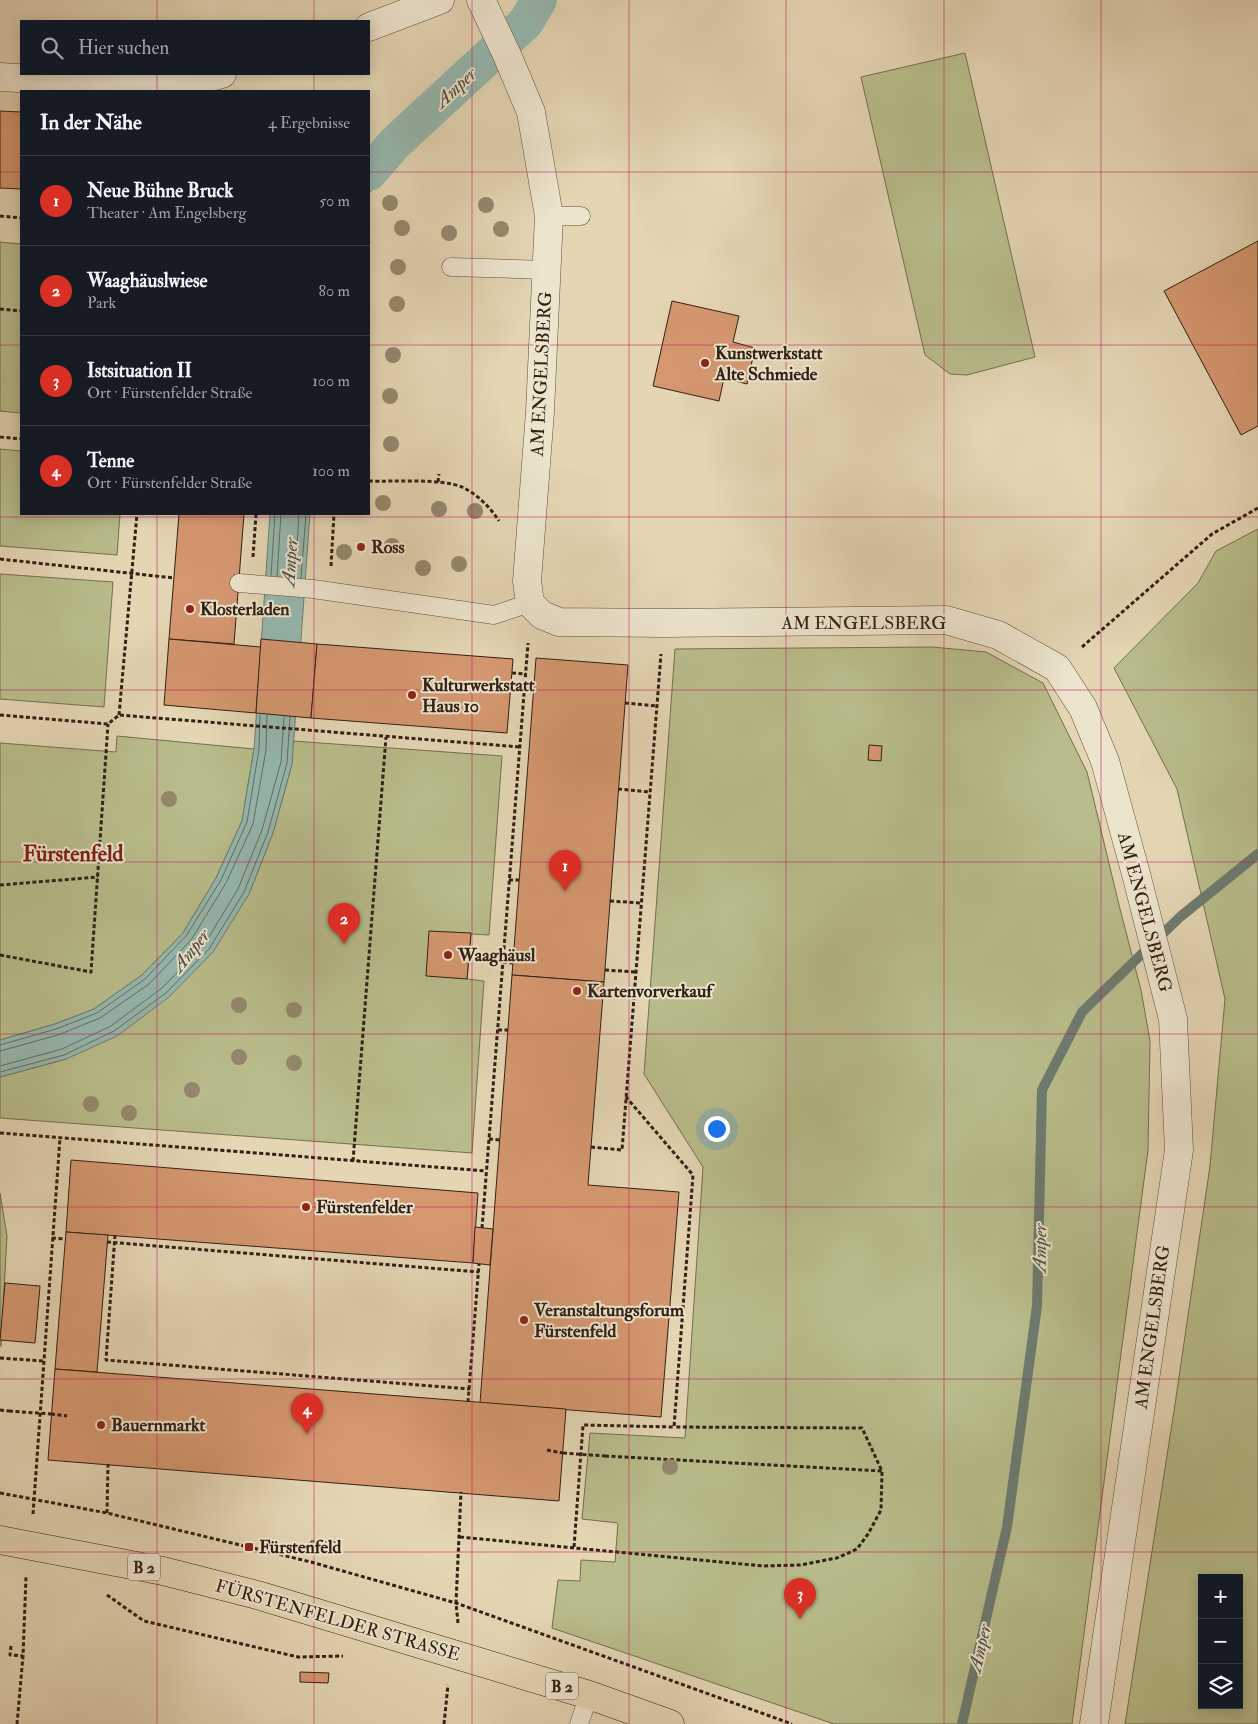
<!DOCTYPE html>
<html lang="de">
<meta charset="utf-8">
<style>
body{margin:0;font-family:"IM FELL Double Pica",serif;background:#242831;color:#f1f3f6}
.controls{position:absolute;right:15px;bottom:15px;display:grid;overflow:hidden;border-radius:0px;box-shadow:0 2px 12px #0003}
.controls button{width:45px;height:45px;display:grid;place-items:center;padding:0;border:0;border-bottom:1px solid #363941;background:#171b24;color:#f1f3f6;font:25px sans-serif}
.you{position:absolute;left:716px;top:1128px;width:18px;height:18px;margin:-12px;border:4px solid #fff;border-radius:50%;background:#1a73e8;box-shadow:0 0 0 8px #1a73e833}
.badge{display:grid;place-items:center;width:32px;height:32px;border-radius:50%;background:#d93025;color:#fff;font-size:16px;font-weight:700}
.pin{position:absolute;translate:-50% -41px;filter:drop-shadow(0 1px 2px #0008)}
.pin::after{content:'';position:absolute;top:26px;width:18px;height:15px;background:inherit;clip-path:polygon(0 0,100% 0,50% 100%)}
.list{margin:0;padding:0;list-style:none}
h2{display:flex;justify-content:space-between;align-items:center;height:65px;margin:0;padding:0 20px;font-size:21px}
h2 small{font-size:16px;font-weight:400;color:#9ea1a6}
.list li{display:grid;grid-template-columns:32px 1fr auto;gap:15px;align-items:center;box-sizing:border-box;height:90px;padding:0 20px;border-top:1px solid #363941}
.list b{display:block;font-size:19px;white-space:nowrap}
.list p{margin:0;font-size:16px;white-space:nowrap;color:#9ea1a6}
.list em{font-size:16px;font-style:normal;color:#9ea1a6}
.icon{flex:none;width:28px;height:28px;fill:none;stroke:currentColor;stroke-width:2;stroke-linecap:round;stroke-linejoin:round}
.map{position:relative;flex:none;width:1258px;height:1724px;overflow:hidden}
.search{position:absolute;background:#171b24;box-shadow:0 2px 12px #0003;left:20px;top:20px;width:350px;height:55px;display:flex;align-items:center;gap:12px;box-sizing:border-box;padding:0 18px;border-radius:0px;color:#9ea1a6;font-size:19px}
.panel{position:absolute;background:#171b24;box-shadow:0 2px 12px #0003;left:20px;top:90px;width:350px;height:425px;border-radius:0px}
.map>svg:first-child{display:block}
.green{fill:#b8bc8a;stroke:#746e4f;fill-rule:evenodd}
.water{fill:#95b8af;stroke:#6d7b71}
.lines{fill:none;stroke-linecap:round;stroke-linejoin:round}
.shore{stroke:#636c62;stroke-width:1}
.stream{stroke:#6d7b71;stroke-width:10}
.canal{stroke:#95b8af;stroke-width:36}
.building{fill:#d59770;stroke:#312014}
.lane-casing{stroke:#5e4d3c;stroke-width:19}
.street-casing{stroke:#5e4d3c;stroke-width:29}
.primary-casing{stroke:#312014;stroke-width:29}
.path{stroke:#312014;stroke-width:3;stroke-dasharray:4 2.5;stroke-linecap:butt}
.lane{stroke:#ede4ce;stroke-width:18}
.street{stroke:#ede4ce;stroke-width:28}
.primary{stroke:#e4d5b3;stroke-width:28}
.path-bridge{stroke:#312014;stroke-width:3;stroke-dasharray:4 2.5;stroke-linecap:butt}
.tree{fill:#94876c}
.grid{fill:none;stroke:#c2185b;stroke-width:1;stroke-opacity:0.55}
.poi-dot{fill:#8f2418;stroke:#ede4ce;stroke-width:2}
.labels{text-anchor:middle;stroke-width:4;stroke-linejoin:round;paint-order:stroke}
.shield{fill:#ede4ce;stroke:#695b4c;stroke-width:1}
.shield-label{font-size:16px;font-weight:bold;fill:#312014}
.poi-label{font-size:18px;font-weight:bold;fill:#312014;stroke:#ede4ce;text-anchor:start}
.street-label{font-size:18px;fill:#312014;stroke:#ede4ce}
.water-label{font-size:19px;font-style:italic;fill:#4f4e42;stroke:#ede4ce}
.district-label{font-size:22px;font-weight:bold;fill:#7a1f14;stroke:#ede4ce}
</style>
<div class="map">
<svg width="1258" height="1724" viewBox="0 0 1258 1724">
<rect width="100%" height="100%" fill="#e4d5b3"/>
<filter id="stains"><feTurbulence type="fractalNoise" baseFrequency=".004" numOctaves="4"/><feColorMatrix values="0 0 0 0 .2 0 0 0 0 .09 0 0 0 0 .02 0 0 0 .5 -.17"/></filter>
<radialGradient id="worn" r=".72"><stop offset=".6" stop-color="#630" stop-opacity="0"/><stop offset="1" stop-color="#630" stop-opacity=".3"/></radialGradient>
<g class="green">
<polygon points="965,53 1035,357 967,375 950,374 925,355 861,77"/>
<polygon points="0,242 21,244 21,413 0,411"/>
<polygon points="0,449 21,451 21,514 120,514 117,555 0,546"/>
<path d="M1258,529v1195h-133l49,-313 36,-245 15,-167 -48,-210 -63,-121 84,-85 18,-32zM1202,1578h37v127h-37z"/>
<polygon points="0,574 113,582 104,707 0,699"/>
<polygon points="932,647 986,652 1043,683 1087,772 1119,905 1141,990 1150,1041 1148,1150 1072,1724 834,1724 552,1628 558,1580 580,1581 581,1560 615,1562 618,1523 582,1519 590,1433 685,1438 703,1167 644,1074 675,649"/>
<polygon points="117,736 254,749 242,821 216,878 183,933 142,975 94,1009 55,1024 0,1040 0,743 116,752"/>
<polygon points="293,741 502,756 489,935 471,934 467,979 484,981 472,1153 0,1118 0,1077 66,1059 249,894 273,833 292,764"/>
<polygon points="0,1193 7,1236 1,1346 0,1346"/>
</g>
<g class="water">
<polygon points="449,93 400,159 369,193 369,147"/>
<polygon points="270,514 310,514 292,764 273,833 249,894 213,952 169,997 117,1036 66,1059 0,1077 0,1040 55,1024 94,1009 142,975 183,933 216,878 242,821 254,749"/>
</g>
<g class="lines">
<g class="shore">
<polyline points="369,151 373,150 416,121 419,122 419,125 396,156 369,186"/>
<polyline points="369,157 375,156 390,146 393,148 391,152 369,176"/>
<polyline points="271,576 275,514"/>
<polyline points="277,576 281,514"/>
<polyline points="295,577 299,514"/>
<polyline points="301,578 306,514"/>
<polyline points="0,1045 56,1029 97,1013 145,979 186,936 221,880 247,822 259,749 260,715"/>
<polyline points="0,1051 58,1035 100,1018 149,984 191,940 226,883 253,824 266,750 267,715"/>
<polyline points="0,1066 62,1049 111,1026 162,988 204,945 238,889 262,830 281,762 284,717"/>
<polyline points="0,1072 64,1055 114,1031 166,993 209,949 244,892 268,832 287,763 290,717"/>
</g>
<polyline class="stream" points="962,1724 1007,1527 1037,1306 1042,1090 1082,1012 1180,917 1258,854"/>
<polyline class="canal" points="369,173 395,143 526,22 539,0"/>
</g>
<g class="building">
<polygon points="0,111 21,112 21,189 0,188"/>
<polygon points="1258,241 1258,426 1241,435 1164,291"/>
<polygon points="672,301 739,316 733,342 755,348 747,384 724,378 719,401 653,386"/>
<polygon points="179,514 244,514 234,644 169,639"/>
<polygon points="169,639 261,647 256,713 164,705"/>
<polygon points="261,639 317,644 311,718 256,713"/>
<polygon points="317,644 513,659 507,733 311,718"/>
<polygon points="536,658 628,665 604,982 512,975"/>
<polygon points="869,745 882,746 881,761 868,760"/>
<polygon points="429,931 471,933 467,979 426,976"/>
<polygon points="512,975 604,982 588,1185 679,1192 661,1417 480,1403"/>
<polygon points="71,1160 478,1193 473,1263 66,1232"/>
<polygon points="475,1227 493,1229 490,1265 473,1263"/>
<polygon points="66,1232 108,1235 97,1372 55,1369"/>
<polygon points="5,1283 40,1286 35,1343 0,1340"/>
<polygon points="55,1369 566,1409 559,1501 48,1460"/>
<polygon points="311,1541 338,1542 338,1552 311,1551"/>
<polygon points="300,1672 329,1673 328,1683 300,1682"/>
</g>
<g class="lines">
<g class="lane-casing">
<g id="lane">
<polyline points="549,216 581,216"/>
<polyline points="451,267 547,270"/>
<polyline points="239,583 313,589 494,615 530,603"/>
<polyline points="579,1724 589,1695"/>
</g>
</g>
<g class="street-casing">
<g id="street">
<polyline points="481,0 507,55 531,112 549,216 540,412 527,581 530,603 542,615 559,622 664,623 946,620 998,635 1057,668 1083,708 1105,761 1136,874 1173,1019 1179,1150 1094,1724"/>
<polyline points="369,27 440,0"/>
<polyline points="0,77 117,84 195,81 222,74"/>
</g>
</g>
<g class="primary-casing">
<polyline id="primary" points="0,1540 163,1571 257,1595 589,1695 670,1724"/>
</g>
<g class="path">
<polyline points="0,216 21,218"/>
<polyline points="0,309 21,311"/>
<polyline points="0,437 21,439"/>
<path d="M369,481c24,1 71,-3 93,6 15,7 29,21 37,34"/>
<polyline points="438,482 439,474"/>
<polyline points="253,557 256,514"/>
<polyline points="0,559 174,578"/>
<polyline points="331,566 334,514"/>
<polyline points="1082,647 1212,534 1258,508"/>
<polyline points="512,673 526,674"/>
<polyline points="625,703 657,706"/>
<polyline points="0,715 108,724 119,715 520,747"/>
<polyline points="119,715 137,514"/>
<polyline points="618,789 650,792"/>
<polyline points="509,880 519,880"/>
<polyline points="0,885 98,877"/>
<polyline points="610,901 641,903"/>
<polyline points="0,955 91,972 108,724"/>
<polyline points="503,962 513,963"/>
<polyline points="605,970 636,972"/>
<polyline points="498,1030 508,1030"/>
<polyline points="0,1133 486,1171"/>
<polyline points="489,1139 500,1140"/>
<polyline points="591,1147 622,1150 661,654"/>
<polyline points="353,1161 386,737"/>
<polyline points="482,1228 528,643"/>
<polyline points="115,1235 106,1360 470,1389"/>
<polyline points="52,1238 65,1239"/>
<polyline points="107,1242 479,1272"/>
<polyline points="0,1358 44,1361"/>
<polyline points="468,1402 479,1264"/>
<polyline points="0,1410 9,1411"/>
<polyline points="51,1414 67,1416"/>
<polyline points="547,1450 563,1453"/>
<polyline points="605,1456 882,1471"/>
<polyline points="0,1493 107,1513 311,1562 456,1603 792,1724"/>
<polyline points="107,1513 108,1464"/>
<polyline points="33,1514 60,1138"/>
<polyline points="460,1537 763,1566 800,1565 837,1558 857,1549 868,1534 881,1510 882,1471 862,1428 674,1427"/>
<polyline points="574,1547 583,1425 674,1427 693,1175 626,1097"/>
<polyline points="107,1595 144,1621 298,1657 343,1656"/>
<polyline points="458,1623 456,1603 461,1492"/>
<polyline points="11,1646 10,1655 23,1656"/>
<polyline points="17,1724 23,1656 26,1577"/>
<polyline points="444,1724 448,1685"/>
</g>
<use href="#lane" class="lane"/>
<use href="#street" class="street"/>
<use href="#primary" class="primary"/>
<g class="path-bridge">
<polyline points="9,1411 51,1414"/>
<polyline points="563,1453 605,1456"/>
</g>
</g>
<g class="tree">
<circle cx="390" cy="203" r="8"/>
<circle cx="486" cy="205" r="8"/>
<circle cx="402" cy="228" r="8"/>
<circle cx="501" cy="229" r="8"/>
<circle cx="449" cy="233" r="8"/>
<circle cx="398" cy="267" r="8"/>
<circle cx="397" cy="304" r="8"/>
<circle cx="393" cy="355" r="8"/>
<circle cx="390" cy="396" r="8"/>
<circle cx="391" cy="444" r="8"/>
<circle cx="383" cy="503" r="8"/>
<circle cx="439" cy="509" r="8"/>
<circle cx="475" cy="511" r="8"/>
<circle cx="392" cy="546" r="8"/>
<circle cx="344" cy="552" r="8"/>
<circle cx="459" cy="564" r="8"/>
<circle cx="423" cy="568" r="8"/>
<circle cx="169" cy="799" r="8"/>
<circle cx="239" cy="1005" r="8"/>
<circle cx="294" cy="1010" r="8"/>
<circle cx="239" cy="1057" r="8"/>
<circle cx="294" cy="1063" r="8"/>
<circle cx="192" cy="1090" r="8"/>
<circle cx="91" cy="1104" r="8"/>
<circle cx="129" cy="1113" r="8"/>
<circle cx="670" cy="1467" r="8"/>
</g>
<path class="grid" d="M157,0v21M314,0v21M472,0v1724M629,0v1724M786,0v1724M944,0v1724M1101,0v1724M157,74v17M314,74v17M0,172h21M369,172h889M0,345h21M369,345h889M157,514v1210M314,514v1210M0,517h1258M0,690h1258M0,862h1258M0,1034h1258M0,1207h1258M0,1379h1258M0,1552h1258"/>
<g class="poi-dot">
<circle cx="705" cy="363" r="5"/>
<circle cx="361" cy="547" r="5"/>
<circle cx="190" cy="609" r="5"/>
<circle cx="412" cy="695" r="5"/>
<circle cx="448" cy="955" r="5"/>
<circle cx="577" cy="991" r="5"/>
<circle cx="306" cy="1207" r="5"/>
<circle cx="524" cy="1320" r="5"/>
<circle cx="101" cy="1425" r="5"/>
<rect x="244" y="1542" width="10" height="10" rx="2.5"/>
</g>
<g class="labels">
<g class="shield">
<rect x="128" y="1553.5" width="32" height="27" rx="4"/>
<rect x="546" y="1672.5" width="32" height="27" rx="4"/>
</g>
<g class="shield-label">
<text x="144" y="1573">B 2</text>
<text x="562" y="1692">B 2</text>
</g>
<g class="poi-label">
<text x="715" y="359">Kunstwerkstatt<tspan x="715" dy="21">Alte Schmiede</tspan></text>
<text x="371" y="553">Ross</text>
<text x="200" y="615">Klosterladen</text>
<text x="422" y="691">Kulturwerkstatt<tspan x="422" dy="21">Haus 10</tspan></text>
<text x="458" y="961">Waaghäusl</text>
<text x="587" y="997">Kartenvorverkauf</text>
<text x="316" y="1213">Fürstenfelder</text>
<text x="534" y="1316">Veranstaltungsforum<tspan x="534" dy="21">Fürstenfeld</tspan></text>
<text x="111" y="1431">Bauernmarkt</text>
<text x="259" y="1553">Fürstenfeld</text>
</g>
<g class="street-label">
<text transform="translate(541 374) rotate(-87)" y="6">AM ENGELSBERG</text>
<text x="864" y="629">AM ENGELSBERG</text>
<text transform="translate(1145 912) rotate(75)" y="6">AM ENGELSBERG</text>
<text transform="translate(1152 1327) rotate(-82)" y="6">AM ENGELSBERG</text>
<text transform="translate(338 1620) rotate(16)" y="6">FÜRSTENFELDER STRASSE</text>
</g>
<g class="water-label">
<text transform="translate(455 87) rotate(-43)" y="7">Amper</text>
<text transform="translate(289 562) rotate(-86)" y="7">Amper</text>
<text transform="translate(190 950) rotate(-51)" y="7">Amper</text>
<text transform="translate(1039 1248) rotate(-89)" y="7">Amper</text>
<text transform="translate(979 1648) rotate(-77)" y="7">Amper</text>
</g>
<g class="district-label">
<text x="73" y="861">Fürstenfeld</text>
</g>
</g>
<rect width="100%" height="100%" filter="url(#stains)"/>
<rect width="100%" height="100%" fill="url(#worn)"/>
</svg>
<div class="controls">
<button>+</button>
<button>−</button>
<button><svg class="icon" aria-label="layers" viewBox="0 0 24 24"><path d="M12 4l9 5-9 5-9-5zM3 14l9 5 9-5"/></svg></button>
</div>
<div class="you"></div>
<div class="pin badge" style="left:565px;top:891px">1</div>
<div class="pin badge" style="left:344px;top:944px">2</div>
<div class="pin badge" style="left:800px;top:1619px">3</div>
<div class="pin badge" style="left:307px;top:1434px">4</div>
<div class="search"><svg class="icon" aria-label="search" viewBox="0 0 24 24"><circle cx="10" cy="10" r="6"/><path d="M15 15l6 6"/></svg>Hier suchen</div>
<section class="panel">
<h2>In der Nähe<small>4 Ergebnisse</small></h2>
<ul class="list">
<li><span class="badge">1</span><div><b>Neue Bühne Bruck</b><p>Theater · Am Engelsberg</p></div><em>50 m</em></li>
<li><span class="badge">2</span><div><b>Waaghäuslwiese</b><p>Park</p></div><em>80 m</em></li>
<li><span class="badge">3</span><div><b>Istsituation II</b><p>Ort · Fürstenfelder Straße</p></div><em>100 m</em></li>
<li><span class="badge">4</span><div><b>Tenne</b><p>Ort · Fürstenfelder Straße</p></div><em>100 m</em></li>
</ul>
</section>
</div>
